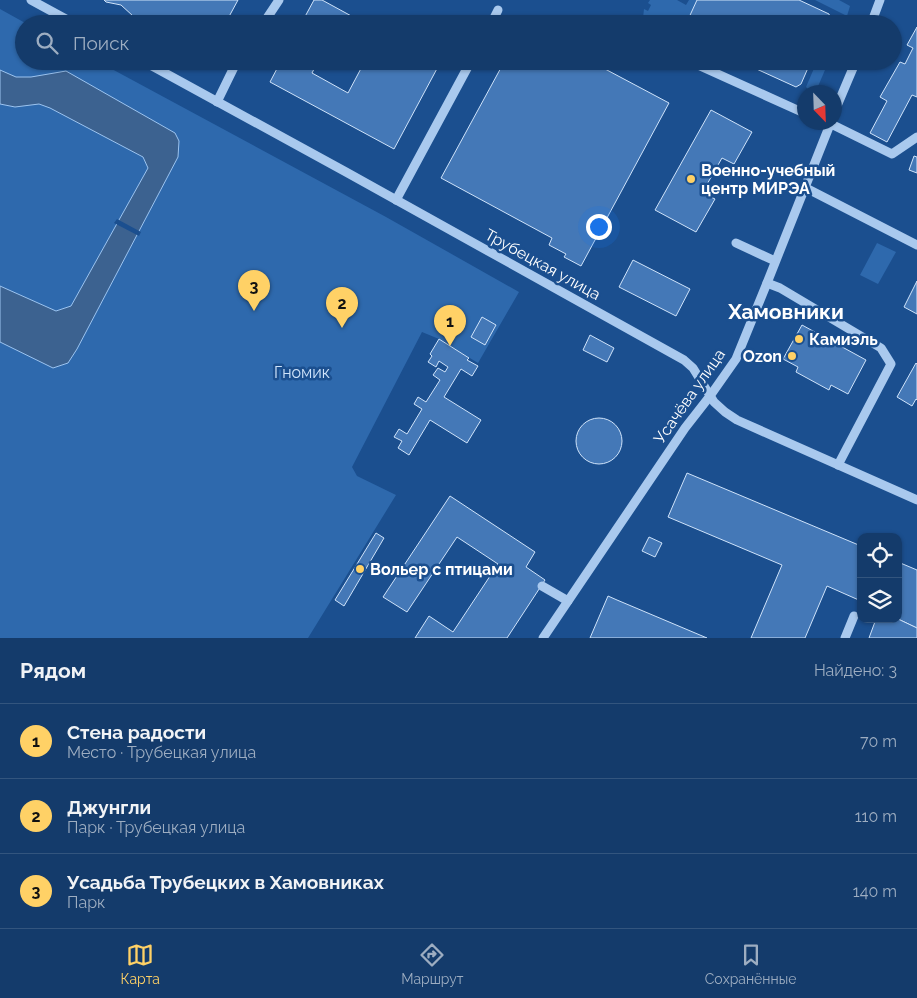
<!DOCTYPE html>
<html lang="ru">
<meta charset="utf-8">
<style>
body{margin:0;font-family:Raleway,sans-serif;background:#214673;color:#f1f3f6}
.controls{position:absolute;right:15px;bottom:15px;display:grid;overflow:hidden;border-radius:10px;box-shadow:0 1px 4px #0004}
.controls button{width:45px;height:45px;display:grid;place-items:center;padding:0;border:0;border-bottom:1px solid #33557e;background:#143b6b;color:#f1f3f6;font:25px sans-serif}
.compass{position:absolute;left:797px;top:85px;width:45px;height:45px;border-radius:50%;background:#143b6b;box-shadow:0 1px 4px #0004;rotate:157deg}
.you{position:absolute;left:598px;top:226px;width:18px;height:18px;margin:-12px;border:4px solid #fff;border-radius:50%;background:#1a73e8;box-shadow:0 0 0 8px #1a73e833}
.badge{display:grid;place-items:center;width:32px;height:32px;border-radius:50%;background:#ffd166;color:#111;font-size:16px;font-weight:700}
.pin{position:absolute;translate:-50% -41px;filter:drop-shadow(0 1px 2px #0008)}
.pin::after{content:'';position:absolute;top:26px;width:18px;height:15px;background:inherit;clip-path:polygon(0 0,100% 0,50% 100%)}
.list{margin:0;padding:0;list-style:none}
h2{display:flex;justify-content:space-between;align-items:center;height:65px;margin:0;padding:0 20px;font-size:21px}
h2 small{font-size:16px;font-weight:400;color:#9dadc1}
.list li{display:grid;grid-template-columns:32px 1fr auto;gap:15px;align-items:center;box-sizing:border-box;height:75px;padding:0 20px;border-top:1px solid #33557e}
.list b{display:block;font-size:19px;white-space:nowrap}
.list p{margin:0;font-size:16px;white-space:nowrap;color:#9dadc1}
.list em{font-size:16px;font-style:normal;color:#9dadc1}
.icon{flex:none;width:28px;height:28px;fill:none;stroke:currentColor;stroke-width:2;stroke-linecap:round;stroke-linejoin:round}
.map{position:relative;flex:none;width:917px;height:638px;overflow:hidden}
.search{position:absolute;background:#143b6b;box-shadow:0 1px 4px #0004;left:15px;right:15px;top:15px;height:55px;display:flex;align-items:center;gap:12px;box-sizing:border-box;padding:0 18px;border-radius:28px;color:#9dadc1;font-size:19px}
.sheet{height:290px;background:#143b6b}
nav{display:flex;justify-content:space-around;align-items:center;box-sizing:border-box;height:70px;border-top:1px solid #33557e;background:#143b6b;font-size:14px;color:#9dadc1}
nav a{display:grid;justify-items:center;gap:2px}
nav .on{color:#ffd166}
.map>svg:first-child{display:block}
.green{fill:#2e69ad}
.water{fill:#3c6290;stroke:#9cc4f0}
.pier{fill:#1b4f8f}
.building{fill:#4478b7;stroke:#cfe3fa}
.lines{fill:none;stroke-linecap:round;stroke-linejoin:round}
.minor{stroke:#a9c9ee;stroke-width:9}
.poi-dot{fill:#ffd166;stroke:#1b4f8f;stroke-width:2}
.labels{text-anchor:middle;stroke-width:5;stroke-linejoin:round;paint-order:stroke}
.poi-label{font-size:16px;font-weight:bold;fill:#fff;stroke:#1b4f8f;text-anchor:start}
.street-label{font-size:16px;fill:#fff;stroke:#1b4f8f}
.park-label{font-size:16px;fill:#cfe3fa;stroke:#1b4f8f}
.district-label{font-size:21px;font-weight:bold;fill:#fff;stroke:#1b4f8f}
</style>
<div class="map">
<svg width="917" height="638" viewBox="0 0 917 638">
<rect width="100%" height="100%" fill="#1b4f8f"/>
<g class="green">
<polygon points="650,0 677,0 686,5 689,0 697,0 686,24 645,24 643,18 644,9 648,11 651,5 648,3"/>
<polygon points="815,0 839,0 850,6 847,16"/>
<polygon points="0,9 27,24 24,24 24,61 97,61 386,217 519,292 478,363 439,339 422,332 352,467 357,476 396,495 308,638 0,638"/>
<polygon points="818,65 822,65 825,70 816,91 810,91 806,87 815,66"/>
<polygon points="877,243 896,252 878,284 860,275"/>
</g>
<polygon class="water" points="0,70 16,77 31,77 66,71 175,133 179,141 178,157 77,349 68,363 53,368 0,342 0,286 56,311 71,306 148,168 143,157 50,108 39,104 15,107 0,104"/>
<polygon class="pier" points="117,219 141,232 139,236 114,223"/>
<g class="building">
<polygon points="104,0 238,0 225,24 221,24 214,20 213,24 152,24 148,20 139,19 133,16 121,5 106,2"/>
<polygon points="314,0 322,0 366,24 301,24"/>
<polygon points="697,0 799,0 829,14 830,17 827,24 709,24 697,18 694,24 686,24"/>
<polygon points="508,17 521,24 504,24"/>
<polygon points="917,27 917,97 912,95 887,142 870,133 887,101 880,97 900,62 905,64 913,48 907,45"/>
<polygon points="281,61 318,61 312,73 348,93 365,61 436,61 440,63 394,149 270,82"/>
<polygon points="499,61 590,61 669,103 581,266 564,257 566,254 549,245 552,238 441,178 503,64"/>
<polygon points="739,61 811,61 801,84 796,87"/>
<polygon points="711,110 752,132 734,164 722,158 702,193 715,199 696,232 655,210"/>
<polygon points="914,156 917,157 917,173 909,170"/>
<polygon points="633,260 690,289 676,316 619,287"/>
<polygon points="917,281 917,314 904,307"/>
<polygon points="482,317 496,325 485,345 471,337"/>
<polygon points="802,325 866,360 848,394 831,385 829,390 796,372 798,367 783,359"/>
<polygon points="590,335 614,348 607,362 583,350"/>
<polygon points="439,339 469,358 467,360 478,366 472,376 461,369 444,397 481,420 467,443 430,420 409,455 398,448 402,441 394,437 399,429 407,434 422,409 414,404 418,397 426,402 440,380 433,375 438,368 445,372 448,367 439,361 436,367 428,362 432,356 430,354"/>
<polygon points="916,363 917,364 917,400 916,399 912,406 897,397"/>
<circle cx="599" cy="441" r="23"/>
<polygon points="687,473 861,546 861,601 827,586 805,638 751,638 782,565 668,517"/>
<polygon points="450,496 535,552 526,567 545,580 507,638 415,638 429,616 453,632 498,564 457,537 407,612 383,597"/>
<polygon points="376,533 384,538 344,606 335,600"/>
<polygon points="649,537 662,543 655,557 642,551"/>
<polygon points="898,562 917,570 917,628 898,619"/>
<polygon points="608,596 617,600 707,638 590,638"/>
<polygon points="876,619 898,619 917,628 917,638 869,638"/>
</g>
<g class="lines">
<g class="minor">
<polyline points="31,0 75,24"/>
<polyline points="263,24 279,0"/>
<polyline points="491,24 498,10"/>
<polyline points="871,24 880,0"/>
<polyline points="143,61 346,172 684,360 693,368 714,402 725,412 737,420 917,500"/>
<polyline points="689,61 804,113"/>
<polyline points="217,102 237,61"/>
<polyline points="834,113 856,61"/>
<polyline points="827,122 892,154 917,137"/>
<polyline points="804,187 917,245"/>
<polyline points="396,200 471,61"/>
<polyline points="736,243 775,261"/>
<polyline points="767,283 780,288 881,348 891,364 838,465"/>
<polyline points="542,586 568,601"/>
<polyline points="543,638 685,428 710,396 736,359 767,283 831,122"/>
<polyline points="845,638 854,616"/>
</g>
</g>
<g class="poi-dot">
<circle cx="691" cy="179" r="5"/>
<circle cx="799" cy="339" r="5"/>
<circle cx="792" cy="356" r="5"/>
<circle cx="360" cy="569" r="5"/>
</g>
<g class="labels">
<g class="poi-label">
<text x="701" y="176">Военно-учебный<tspan x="701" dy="18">центр МИРЭА</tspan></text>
<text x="809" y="345">Камиэль</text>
<text x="782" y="362" text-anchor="end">Ozon</text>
<text x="370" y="575">Вольер с птицами</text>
</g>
<g class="street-label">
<text transform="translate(543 264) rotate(29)" y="6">Трубецкая улица</text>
<text transform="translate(689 396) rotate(-55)" y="6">Усачёва улица</text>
</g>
<g class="park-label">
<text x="302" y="378">Гномик</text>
</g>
<g class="district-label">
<text x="786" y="319">Хамовники</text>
</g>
</g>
</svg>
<div class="controls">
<button><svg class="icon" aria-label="locate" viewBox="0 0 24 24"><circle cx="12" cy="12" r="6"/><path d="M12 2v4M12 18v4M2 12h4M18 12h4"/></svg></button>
<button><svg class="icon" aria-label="layers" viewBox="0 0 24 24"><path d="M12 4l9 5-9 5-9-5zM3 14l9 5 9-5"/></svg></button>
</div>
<svg class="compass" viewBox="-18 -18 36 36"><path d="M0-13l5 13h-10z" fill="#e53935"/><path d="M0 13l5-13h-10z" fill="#9dadc1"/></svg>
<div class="you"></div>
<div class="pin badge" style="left:450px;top:346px">1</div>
<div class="pin badge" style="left:342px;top:328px">2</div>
<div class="pin badge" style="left:254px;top:311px">3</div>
<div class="search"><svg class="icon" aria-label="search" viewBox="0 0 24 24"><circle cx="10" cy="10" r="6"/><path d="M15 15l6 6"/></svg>Поиск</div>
</div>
<section class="sheet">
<h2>Рядом<small>Найдено: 3</small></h2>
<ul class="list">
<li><span class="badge">1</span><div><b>Стена радости</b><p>Место · Трубецкая улица</p></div><em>70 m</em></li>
<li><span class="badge">2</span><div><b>Джунгли</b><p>Парк · Трубецкая улица</p></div><em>110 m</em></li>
<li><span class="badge">3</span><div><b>Усадьба Трубецких в Хамовниках</b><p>Парк</p></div><em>140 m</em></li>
</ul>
</section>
<nav>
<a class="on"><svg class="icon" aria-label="map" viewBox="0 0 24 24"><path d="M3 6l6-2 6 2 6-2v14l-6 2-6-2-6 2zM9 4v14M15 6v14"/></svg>Карта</a>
<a><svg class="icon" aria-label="directions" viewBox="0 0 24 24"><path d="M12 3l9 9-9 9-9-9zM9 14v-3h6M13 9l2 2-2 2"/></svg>Маршрут</a>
<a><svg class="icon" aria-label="saved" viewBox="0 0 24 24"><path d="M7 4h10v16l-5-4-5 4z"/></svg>Сохранённые</a>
</nav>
